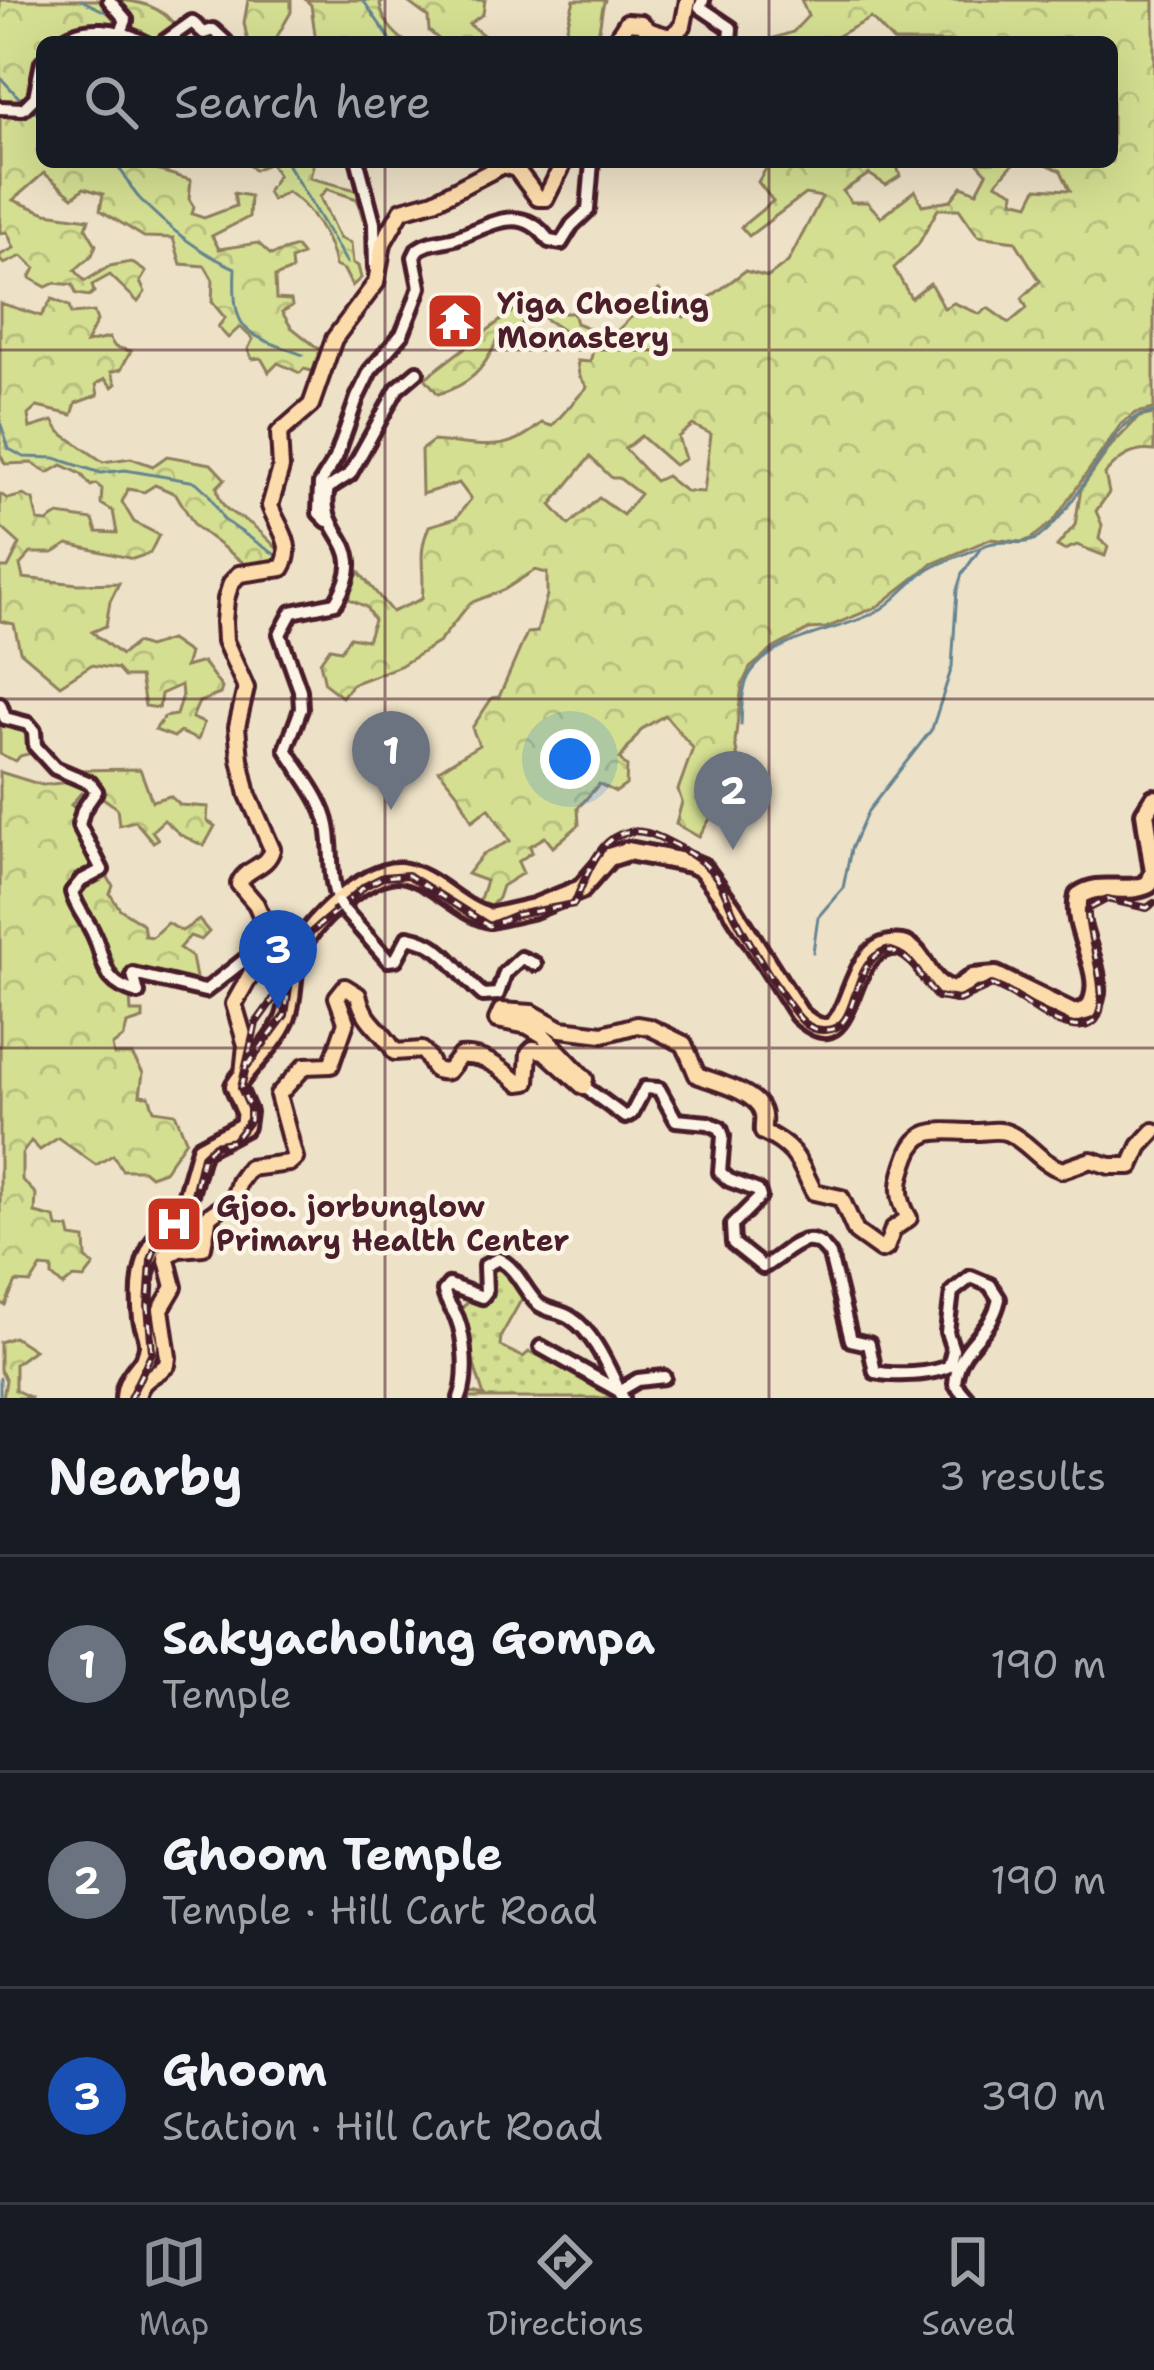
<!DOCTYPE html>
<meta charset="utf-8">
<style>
body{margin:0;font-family:"Shantell Sans",sans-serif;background:#20242c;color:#f1f3f6}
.you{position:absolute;left:570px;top:759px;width:42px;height:42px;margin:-30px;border:9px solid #fff;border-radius:50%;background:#1a73e8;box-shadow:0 0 0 18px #1a73e833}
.badge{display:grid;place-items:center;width:78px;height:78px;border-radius:50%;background:#8c9099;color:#fff;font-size:39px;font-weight:700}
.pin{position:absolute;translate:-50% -99px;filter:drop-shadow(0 3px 6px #0008)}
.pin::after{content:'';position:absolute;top:63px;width:42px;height:36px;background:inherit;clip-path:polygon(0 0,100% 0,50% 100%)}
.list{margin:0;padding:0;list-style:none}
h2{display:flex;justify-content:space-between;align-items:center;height:156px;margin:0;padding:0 48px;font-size:51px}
h2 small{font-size:39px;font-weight:400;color:#9ea1a6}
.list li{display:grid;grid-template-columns:78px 1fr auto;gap:36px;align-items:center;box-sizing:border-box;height:216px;padding:0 48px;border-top:3px solid #363941}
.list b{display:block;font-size:45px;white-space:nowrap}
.list p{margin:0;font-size:39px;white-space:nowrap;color:#9ea1a6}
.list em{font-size:39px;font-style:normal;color:#9ea1a6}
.icon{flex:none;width:66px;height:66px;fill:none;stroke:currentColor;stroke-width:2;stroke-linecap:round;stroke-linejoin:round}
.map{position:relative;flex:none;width:1154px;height:1398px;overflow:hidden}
.search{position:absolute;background:#171b24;box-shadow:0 12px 48px #0002;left:36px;right:36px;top:36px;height:132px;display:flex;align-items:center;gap:30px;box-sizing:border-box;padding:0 42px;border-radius:18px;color:#9ea1a6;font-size:45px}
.sheet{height:804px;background:#171b24}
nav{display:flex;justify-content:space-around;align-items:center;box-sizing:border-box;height:168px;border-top:3px solid #363941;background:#171b24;font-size:33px;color:#9ea1a6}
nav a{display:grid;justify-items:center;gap:6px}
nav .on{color:#8c9099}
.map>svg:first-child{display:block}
.grass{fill:url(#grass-dots);stroke:#8f7f5e;stroke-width:3}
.forest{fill:url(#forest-crowns);stroke:#8f7f5e;stroke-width:3;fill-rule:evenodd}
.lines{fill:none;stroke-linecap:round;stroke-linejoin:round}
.stream{stroke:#668490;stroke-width:3}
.minor-casing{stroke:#4a1f2b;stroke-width:20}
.major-casing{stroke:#4a1f2b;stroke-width:22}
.highway-casing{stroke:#4a1f2b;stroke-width:26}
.minor{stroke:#fcf5e5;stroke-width:10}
.major{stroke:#fddcac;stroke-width:14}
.highway{stroke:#fddcac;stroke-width:16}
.rail-casing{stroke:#4a1f2b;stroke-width:8}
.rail{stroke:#fcf5e5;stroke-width:3;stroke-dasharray:9;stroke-linecap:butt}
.minor-bridge-casing{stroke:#4a1f2b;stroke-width:20;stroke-linecap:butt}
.minor-bridge{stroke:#fcf5e5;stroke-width:10}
.grid{fill:none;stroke:#4a1f2b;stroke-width:3;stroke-opacity:0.55}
.labels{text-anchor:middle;stroke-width:9;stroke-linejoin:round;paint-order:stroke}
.poi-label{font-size:30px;font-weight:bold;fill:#4a1f2b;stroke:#fcf5e5;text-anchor:start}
</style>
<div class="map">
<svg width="1154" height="1398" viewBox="0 0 1154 1398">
<defs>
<pattern id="grass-dots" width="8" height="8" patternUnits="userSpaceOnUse" patternTransform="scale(3)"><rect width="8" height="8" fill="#d4df92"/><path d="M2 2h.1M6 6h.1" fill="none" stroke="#b8bf7e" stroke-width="1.8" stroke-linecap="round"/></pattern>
<pattern id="forest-crowns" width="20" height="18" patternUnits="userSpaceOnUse" patternTransform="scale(3)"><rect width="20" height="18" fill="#d4df92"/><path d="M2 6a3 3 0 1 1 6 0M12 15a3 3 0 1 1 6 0" fill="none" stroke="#b8bf7e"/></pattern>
</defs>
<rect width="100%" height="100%" fill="#ede1c7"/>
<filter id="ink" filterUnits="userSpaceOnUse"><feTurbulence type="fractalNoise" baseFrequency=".00833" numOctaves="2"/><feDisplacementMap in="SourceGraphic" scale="24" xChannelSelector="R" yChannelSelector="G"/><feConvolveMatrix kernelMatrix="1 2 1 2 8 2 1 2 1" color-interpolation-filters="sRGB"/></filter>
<g filter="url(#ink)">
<polygon class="grass" points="498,1267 524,1295 501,1336 500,1346 523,1357 529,1352 561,1363 614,1398 466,1398 468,1392 484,1396 457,1312 472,1299 480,1301 491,1268"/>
<g class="forest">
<polygon points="0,0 106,0 123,21 121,27 73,31 51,42 42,42 31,93 19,107 0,105"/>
<path d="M112,0c24,0 52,6 64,28l-15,14 -14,-1 -20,-12 1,-11z"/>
<polygon points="248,0 291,0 291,12 274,42 248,42 244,23"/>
<path d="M306,0h80l-6,4c3,17 12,28 26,38h-90l-5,-37z"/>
<polygon points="405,0 485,0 483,14 469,24 492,42 442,42 429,31 428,17"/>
<path d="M574,0h31c-5,12 -3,23 -8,36l7,6h-32l-7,-8z"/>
<path d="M801,0h353v409l-18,4 -15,11 -68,98 -22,17 -9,3 -32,-3 -58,25 -55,43 -51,21 -16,1 -36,19 -24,20 -8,17 -7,57 5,29 -10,38 -17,5 -14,23 -23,-13 6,-22 -4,-12 15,-42 -28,-33 -23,14 -22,30 7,8 -1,18 -10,7 -17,-8 -21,24 1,17 -26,22 -8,-10 -15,9 2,6 -14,10 5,11 -21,13 -4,12 -13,14 -8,-4 9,-27 -19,-7 16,-20 27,-13 -21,-33 -17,13 -13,-26 -20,-25 40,-25 -7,-17 20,-30 7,-1 28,-64 10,-1 10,-37v-22l-12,-3 -31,20 -34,13 -31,39 -39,24 -48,18 -10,13 -17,-13 -5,-22 10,-14 11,2 9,-13 17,3 7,-20 -8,-13 -21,-10 14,-25 33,40 30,-13c4,-32 -6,-41 7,-73l27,-8 15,-19 -12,-16 -37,11 -1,-44 12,-9c47,3 71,15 109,-18l10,3 35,-39 -8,-12 -2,-14 13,1 3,-11 -52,-35 -10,-1 -22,21 -12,5c-14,30 -28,44 -59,53l-13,-16 93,-71 27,6h28l3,10 28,11 13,-3 42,-41 25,27 61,-46 23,6 20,-15 34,-65 -17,-3 -56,42 -8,-9 32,-26 -15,-19 12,-20 19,6 3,-6h104l4,14 -14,9 -17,-11 -26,17 8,11h16l14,15 34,-27 7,15 29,-5 11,-14 15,6 10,-19 -10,-11h38l-19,21 18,9 -1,8 16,4 8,-16 33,2 -9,-19 -19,-9h70v-120h-218l-23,-24 -45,24h-64l31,-10 15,-16zM938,209h21l19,27 37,5 25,40 -18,17 5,10 -18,15 -21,-15 -8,6 -26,-11 -10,5 -14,-25 -19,15 -17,-30 24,-23zM693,425l18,9 -7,58 -19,-1 -19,-15 -11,5 -30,-32 16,-13 33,29 11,-6 -7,-22zM590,457l22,21h7l21,16 -17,21 -24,-17 -30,27 -18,-20z"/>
<polygon points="42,75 42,162 129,162 191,180 189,199 194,207 192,214 204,218 236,206 234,193 250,196 249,217 212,236 219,249 258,243 271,255 296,247 302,255 291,260 292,270 275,277 276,299 291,300 292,306 282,312 291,327 324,353 319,373 304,369 300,373 278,363 269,372 261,358 252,359 248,349 253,339 240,327 228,338 218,327 225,318 212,302 213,280 205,266 181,264 173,238 144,237 100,210 103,194 84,188 73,197 44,173 13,200 46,213 89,219 86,228 96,245 92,255 75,270 85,281 110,266 131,262 146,272 140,282 145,292 138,302 110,275 92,285 94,292 89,296 76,294 73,285 55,283 46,287 30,278 35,268 22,256 4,264 0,260 0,255 14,248 7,232 0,233 0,111 32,109"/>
<path d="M246,162h64l3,4 -3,12 50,13 10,30 -7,-2 -6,-20 -30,-10 -7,8 19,41 12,5 2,20 5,3 3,12 -9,8 -8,-16 -9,-4c-3,-25 -26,-62 -48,-74l-15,8 -5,-8 11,-17 -8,-12 -16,7z"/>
<path d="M52,299l17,7 2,8 23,-2 3,9 -11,22 23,-5 6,9 16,4 -10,18 -10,3 5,12 -4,3 -7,-8 -9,5 2,11 -22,8 -4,12 -35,-8 -9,8 2,13 23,-7 7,11 43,30 28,-4 22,8 14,-10 44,8 14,15 -8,8c4,29 22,26 39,41 10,9 20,19 29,29l-3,6 -33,4 -54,-41 -19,-32 -21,-9 -11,7 -16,-3 -6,13 12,20 25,13 -9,18 -17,6 -65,-15 -15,9h-22l-11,12 3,13 55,6 41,-1 -9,18 -4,25 -14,6 29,23 15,-12 12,4 22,-7 19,13 -4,14 18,-5 19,26 -2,6 -21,8 -7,16 12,5 -6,17 -18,-8 -6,5 -19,-7 9,-13 12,-2 6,-19 -1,-11 -20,9 -2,14 -14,-2 -5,-29h-16l-7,-8 -26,-4 -31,20 -40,-34 -6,-27 -14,-3v-53h8l12,-24 -20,-18v-32l8,5 15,-4 10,5 5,21 9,1 11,-7 35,5 4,12 20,1 -4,-22 -12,-7 1,-15 -6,-5 -5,2 -10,-12 -19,-9 -14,8 -16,-10 -27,1 -5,-10v-151l41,13z"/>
<path d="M1154,414v37c-22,-3 -35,7 -49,23l4,19 -13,18 6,14 -3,14 9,8 -3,9 -28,-11 -13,5 -7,-4 18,-21 6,-36 30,-43 28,-29z"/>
<polygon points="0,717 27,728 36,752 20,756 16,761 0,754"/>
<polygon points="140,769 152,801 170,796 180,805 208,807 207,821 215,826 204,846 181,835 164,820 152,831 158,839 153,842 135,821 119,825 117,808 99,795 93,780 74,770"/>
<polygon points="0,772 42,785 71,782 87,787 87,795 81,793 71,805 78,810 80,840 97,868 73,881 68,898 92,936 101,970 130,996 131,1012 143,1012 143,1019 127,1024 124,1037 112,1046 114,1055 132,1055 143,1073 140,1095 149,1096 154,1110 175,1113 186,1140 164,1171 150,1176 143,1170 122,1170 113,1155 96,1165 58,1138 40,1150 31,1141 22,1154 22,1180 36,1194 35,1213 55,1218 57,1227 69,1228 71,1237 85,1239 86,1258 94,1266 84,1279 73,1278 63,1286 52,1276 52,1268 41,1267 31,1283 16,1282 5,1305 0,1303"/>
<polygon points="106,874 113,886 110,894 120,909 143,924 145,936 152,937 167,923 182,931 199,920 209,932 201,940 190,936 179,948 192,957 196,978 184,984 172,977 133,969 128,974 130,987 108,969 76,892 82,884"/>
<polygon points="14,1337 34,1350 15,1364 15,1390 32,1398 3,1398 6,1380 0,1370 0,1342"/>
</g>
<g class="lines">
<g class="stream">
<polyline points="81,0 118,18"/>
<polyline points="363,0 392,42"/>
<polyline points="0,77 22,101"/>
<polyline points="29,107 42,117"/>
<path d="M111,162c16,10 17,25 29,37 27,28 60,54 95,69 -3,66 9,65 68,87"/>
<polyline points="286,162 347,263"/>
<polyline points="0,422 9,449 24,457 55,458 101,473 125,470 196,482 208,493 224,520 274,554"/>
<path d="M741,725c1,-17 0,-40 11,-54 30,-38 85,-38 124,-59 17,-9 28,-24 43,-36 18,-14 46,-21 67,-31 18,-8 35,4 53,-8 31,-22 57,-79 84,-110l15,-11 16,-4"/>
<polyline points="813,952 818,917 843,888 851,849 868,811 932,729 952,667 957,590 962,574 980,549"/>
<polyline points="0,1378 0,1396"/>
</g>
<g class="minor-casing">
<g id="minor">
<polyline points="109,0 126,20 122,30"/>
<polyline points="703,0 700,7 731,28 730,42"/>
<path d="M60,42c24,-19 59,-13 84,0"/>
<polyline points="164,42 192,22 204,33 213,30 226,42"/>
<polyline points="0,108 23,109 35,97 42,62"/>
<polyline points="358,162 374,223 375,268"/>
<path d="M327,521l-8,-8 1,-29 16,-26 21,-60 13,-27 32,-37 12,-30 6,-17 -6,-30 4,-8c11,-8 24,-7 37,-11 35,-12 67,-37 94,3l12,2 11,-18 16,-15 4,-48"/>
<path d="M0,704l5,14 23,6 6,7 1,15 20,22 35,15 6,8 -13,19 -4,15 23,45 -21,11 -9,11c4,17 16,28 22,43 13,29 6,47 44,58l-5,-19 72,17 47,-37"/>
<path d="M339,903c-11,-24 -6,-52 -11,-77 -5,-27 -28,-53 -42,-77l15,-40 -1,-19 -20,-56 12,-22 43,-9c40,-63 -19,-64 -7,-115l22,-14 47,-85 20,-17"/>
<path d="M342,908l46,52 8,-1 12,-22c39,7 48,36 75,58l15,-1 7,-21 16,-15 14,6"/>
<path d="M583,1086l42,31 7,-4 13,-25 14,1 17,31 32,3 12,5 3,8 -3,36 9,8 29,11 2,6 -28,28 1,18 30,24c23,-12 45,-45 67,-12l21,85 18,4 6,28c18,4 58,3 74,-6l4,-16 -6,-18 5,-40 19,-15 19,8 9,14c-9,40 -41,43 -44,85l12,14"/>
<polyline points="541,1347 619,1391 638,1380 664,1377"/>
<path d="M460,1398c8,-20 5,-60 -3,-80 -5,-11 -11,-15 -13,-27l5,-6 33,12 4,-5 -1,-26 13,-7c19,9 24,28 38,43 10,10 24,8 35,16 25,16 39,55 52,80"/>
</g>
</g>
<g class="major-casing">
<g id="major">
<polyline points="614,42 627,22 641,23 650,31 670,37 683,26 688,0"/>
<path d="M243,1074l3,-29 -12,-41 18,-32 1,-24 12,-24 -9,-20 -17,-20c6,-17 28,-15 33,-35l-24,-54 -8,-36 -3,-32 9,-39 -21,-47 -1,-19 2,-23 5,-16 8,-9 43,-6c14,-23 -4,-40 -12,-62l11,-38 -2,-35 32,-28 23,-66 42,-56 7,-40 19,-33 32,-9 69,-36 13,4 22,29h8l18,-36"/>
<path d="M137,1398c3,-20 17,-21 30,-33l1,-8 -7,-48 13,-22 -8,-31 13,-7 24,-2 6,-31 25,-18 5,-16 10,-14 40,-5 6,-5 -17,-63 27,-29 26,-1 15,-43 -9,-25 8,-10 13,8c7,29 23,32 37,57l27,-2c12,11 6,24 26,21l12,-15c24,-2 41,12 59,27l8,-1 2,-29 4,-4 11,2 39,35 2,-7 -42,-44 -15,-9 -31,-6 4,-9 31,2 29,16 42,5 34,-9 12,2 35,17 13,31c17,7 58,16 65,36 3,7 0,14 1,21 34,16 36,30 51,60l27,6 15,34 25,18 5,-2 7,-19 16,-11c-14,-23 -10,-38 -1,-62 12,-32 36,-24 63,-24 12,1 26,-4 37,1 21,9 32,30 54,37l29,-10 19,6h21l9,-20 14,-15"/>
</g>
</g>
<g class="highway-casing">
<path id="highway" d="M125,1398c1,-26 22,-31 24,-52 1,-9 -5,-19 -6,-28 -5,-42 4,-80 39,-103l19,-66 43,-23 2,-14 -11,-26c15,-23 38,-40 50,-67 8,-20 5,-43 11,-63 8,-30 72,-87 104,-84 33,4 58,39 90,46l44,-10 47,-19 28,-32 19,-6 62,12 12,5 29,39 68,107c58,54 40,-63 92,-69 37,-5 28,40 64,46l18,-13 23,-2 78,38 14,-4c24,-33 -18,-78 -9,-114 22,-16 47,0 70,-12l5,-12 -9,-59 9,-14"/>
</g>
<use href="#minor" class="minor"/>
<use href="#major" class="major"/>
<use href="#highway" class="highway"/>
<g class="rail-casing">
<g id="rail">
<polyline points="248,1065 285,1015 290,980"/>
<path d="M130,1398l22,-46 -4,-46 3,-46 7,-20 33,-33 12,-51 12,-11 19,-4 16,-21v-12l-9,-20 15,-65 35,-49 16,-38 58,-50 18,-9 25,-2 81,51 27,-11 58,-11c17,-38 32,-92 87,-66 20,10 39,19 53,36 10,12 14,28 21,42 11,21 54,95 71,108 5,4 10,6 17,6 40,2 23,-65 63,-80 29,5 32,28 51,47l22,3 33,-15c28,9 48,34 76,40 64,15 16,-89 20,-116l19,-10 40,9 7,-5"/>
</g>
</g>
<use href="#rail" class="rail"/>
<g class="minor-bridge-casing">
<polyline id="minor-bridge" points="339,903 342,908"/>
</g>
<use href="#minor-bridge" class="minor-bridge"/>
</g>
</g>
<path class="grid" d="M385,0v42M769,0v42M385,162v1236M769,162v1236M0,350h1154M0,699h1154M0,1048h1154"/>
<defs>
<g id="temple-square" transform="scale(3)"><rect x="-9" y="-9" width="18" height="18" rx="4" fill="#c8321e" stroke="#fcf5e5"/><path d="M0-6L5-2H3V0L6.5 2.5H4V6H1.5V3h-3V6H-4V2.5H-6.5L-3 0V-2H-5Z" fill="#fff"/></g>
<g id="hospital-square" transform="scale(3)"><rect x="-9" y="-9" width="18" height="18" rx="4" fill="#c8321e" stroke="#fcf5e5"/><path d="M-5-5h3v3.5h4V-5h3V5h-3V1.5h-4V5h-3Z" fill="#fff"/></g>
</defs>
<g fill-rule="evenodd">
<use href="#temple-square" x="455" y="321"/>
<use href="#hospital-square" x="174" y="1224"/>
</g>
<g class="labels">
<g class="poi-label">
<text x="497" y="314">Yiga Choeling<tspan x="497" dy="34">Monastery</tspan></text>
<text x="216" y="1217">Gjoo. jorbunglow<tspan x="216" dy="34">Primary Health Center</tspan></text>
</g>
</g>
</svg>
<div class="you"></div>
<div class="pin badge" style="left:391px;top:810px;background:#6b7280">1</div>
<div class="pin badge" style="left:733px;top:850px;background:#6b7280">2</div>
<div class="pin badge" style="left:278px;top:1009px;background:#1a4fb4">3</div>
<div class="search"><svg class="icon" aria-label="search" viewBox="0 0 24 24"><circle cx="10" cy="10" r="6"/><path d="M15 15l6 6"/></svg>Search here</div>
</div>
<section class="sheet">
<h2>Nearby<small>3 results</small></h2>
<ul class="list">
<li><span class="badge" style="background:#6b7280">1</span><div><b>Sakyacholing Gompa</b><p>Temple</p></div><em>190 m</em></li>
<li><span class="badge" style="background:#6b7280">2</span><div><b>Ghoom Temple</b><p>Temple · Hill Cart Road</p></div><em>190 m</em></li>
<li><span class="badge" style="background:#1a4fb4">3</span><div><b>Ghoom</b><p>Station · Hill Cart Road</p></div><em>390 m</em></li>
</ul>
</section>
<nav>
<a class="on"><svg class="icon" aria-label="map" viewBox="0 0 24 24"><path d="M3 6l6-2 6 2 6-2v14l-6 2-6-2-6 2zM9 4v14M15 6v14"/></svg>Map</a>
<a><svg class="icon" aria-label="directions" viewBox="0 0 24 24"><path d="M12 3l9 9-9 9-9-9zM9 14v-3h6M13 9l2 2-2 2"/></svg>Directions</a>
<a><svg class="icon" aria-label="saved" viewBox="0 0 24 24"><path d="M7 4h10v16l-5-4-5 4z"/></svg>Saved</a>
</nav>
